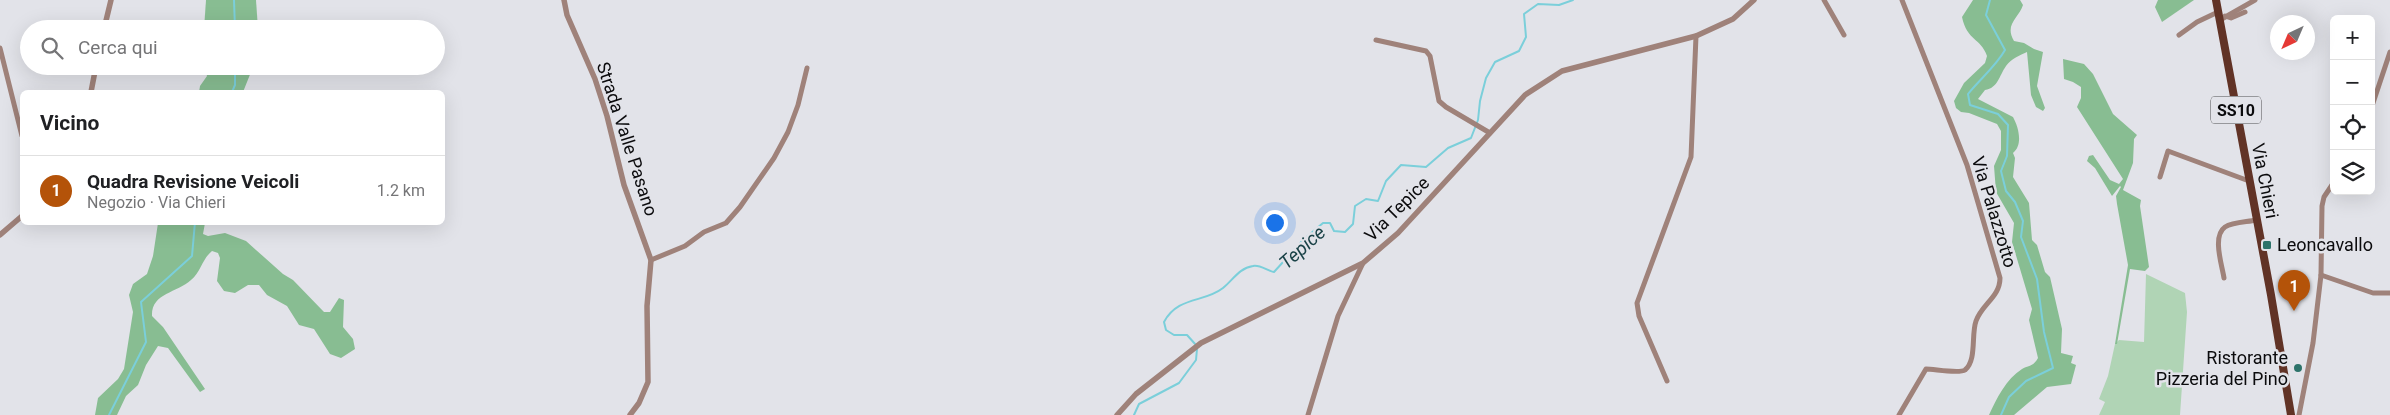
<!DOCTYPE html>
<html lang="it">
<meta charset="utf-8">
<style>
body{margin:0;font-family:Roboto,sans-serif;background:#f2f2f2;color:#202124}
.controls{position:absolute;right:15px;top:15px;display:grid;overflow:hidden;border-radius:8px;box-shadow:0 5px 20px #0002}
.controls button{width:45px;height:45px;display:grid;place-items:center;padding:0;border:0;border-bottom:1px solid #e0e0e0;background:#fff;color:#202124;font:25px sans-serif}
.compass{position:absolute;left:2270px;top:15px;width:45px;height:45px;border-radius:50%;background:#fff;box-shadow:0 5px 20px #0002;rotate:224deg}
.you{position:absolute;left:1274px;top:222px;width:18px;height:18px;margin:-12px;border:4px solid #fff;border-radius:50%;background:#1a73e8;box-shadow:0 0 0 8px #1a73e833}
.badge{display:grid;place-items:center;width:32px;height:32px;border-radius:50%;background:#b45309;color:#fff;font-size:16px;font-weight:700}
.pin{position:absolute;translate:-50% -41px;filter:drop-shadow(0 1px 2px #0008)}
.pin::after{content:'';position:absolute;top:26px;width:18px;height:15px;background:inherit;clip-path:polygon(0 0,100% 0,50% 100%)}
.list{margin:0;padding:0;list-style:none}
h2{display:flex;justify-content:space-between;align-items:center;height:65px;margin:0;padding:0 20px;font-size:21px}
h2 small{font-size:16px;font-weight:400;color:#757577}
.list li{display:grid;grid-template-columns:32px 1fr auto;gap:15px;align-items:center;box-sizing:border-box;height:70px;padding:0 20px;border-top:1px solid #e0e0e0}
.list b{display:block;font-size:19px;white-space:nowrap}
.list p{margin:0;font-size:16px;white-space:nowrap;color:#757577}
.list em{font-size:16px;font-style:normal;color:#757577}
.icon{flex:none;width:28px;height:28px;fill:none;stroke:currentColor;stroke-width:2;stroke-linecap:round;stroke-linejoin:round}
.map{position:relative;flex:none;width:2390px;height:415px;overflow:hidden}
.search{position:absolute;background:#fff;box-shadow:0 5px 20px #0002;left:20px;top:20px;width:425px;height:55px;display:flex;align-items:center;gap:12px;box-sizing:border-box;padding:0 18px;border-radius:28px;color:#757577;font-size:19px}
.panel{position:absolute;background:#fff;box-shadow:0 5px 20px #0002;left:20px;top:90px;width:425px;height:135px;border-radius:8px}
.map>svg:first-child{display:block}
.green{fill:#b0d4b5}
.forest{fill:#88bd92}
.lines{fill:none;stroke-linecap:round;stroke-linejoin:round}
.stream{stroke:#7bcfda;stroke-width:2}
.minor{stroke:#9f827a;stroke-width:5}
.tertiary{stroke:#9f827a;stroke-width:5.5}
.primary{stroke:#613326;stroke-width:8}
.poi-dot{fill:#2d736a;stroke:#e2e3e9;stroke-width:2}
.labels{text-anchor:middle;stroke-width:5;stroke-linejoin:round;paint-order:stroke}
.shield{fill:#e2e3e9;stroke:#4c4c4f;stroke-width:1}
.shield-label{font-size:16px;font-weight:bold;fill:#0b0b0d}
.street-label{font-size:18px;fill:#0b0b0d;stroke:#e2e3e9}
.poi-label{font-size:18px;fill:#0b0b0d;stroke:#e2e3e9;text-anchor:start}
.water-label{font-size:19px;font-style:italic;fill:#1a4247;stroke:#e2e3e9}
</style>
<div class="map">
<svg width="2390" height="415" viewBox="0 0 2390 415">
<rect width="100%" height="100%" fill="#e2e3e9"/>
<polygon class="green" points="2146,274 2185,293 2187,312 2180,415 2099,415 2105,402 2099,399 2108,376 2115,344 2119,340 2144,342"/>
<g class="forest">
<polygon points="206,0 256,0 258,29 204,29"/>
<path d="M1973,0h47l3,5c-4,13 -19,19 -9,36l10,2 10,6 9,3 -6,34 8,22 -2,3 -7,-4 -5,-12 -4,-43c-7,3 -16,7 -21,14 -7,10 -8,22 -21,24l-7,9 35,18c6,11 10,28 0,36l2,5 -2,19 16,26 3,37 5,5 8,27 5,5 12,52 -1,24 12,3 -2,7 5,2 -5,19 -24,3 -33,28h-25c8,-17 17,-36 33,-46 7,-4 11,-2 16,-11l-9,-38 3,-11 -20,-67 2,-19 -18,-31 -2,-26 7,-16v-19l-4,-7 -28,-11 -8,-1 -5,-4 -2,-7 10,-18 21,-20 2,-7c-6,-18 -20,-15 -25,-39z"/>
<polygon points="2158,0 2194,0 2162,22 2155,7"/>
<polygon points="2063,59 2084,64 2093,74 2113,114 2137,135 2134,139 2133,163 2123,190 2141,200 2140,206 2149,267 2145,271 2130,269 2117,344 2115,344 2128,265 2117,204 2116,196 2121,187 2120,186 2112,196 2095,168 2087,161 2089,156 2093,155 2110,180 2119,184 2123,179 2077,107 2081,98 2081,87 2073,82 2064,79"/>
<polygon points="204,66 259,66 251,72 243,92 199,92 200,86 207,76"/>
<path d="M158,223h47l-2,11 5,2 17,-3 21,8 37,33 10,6 31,32h6l9,-14 5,2 -1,27 10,12 2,10 -14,9 -11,-4 -16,-25 -15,-4 -12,-19 -20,-11 -8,-10h-11l-13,8 -11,-2 -7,-10 3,-23 -2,-5 -6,-2c-10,8 -11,21 -21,29 -14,13 -40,13 -39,36l11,11 42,62 -5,3 -3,-4 -29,-40 -10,-2 -12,19 -8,20 -12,11 -9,19h-22l3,-17 20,-19 6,-10 9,-57 -4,-17 4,-11 14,-10 6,-18z"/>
</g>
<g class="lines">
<g class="stream">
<polyline points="234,0 235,29"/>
<path d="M1990,0l-4,15 19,35c-9,16 -25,29 -37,44l2,11 28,9 10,11 -1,31 -6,15 5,20 9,11 8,19 -2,16 16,42 7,53 9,36 -27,13 -17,16 -8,18"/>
<polyline points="232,92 235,85 235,66"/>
<path d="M1196,345l-9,-10h-13l-8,-5 -2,-8c14,-26 40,-19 59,-34 10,-8 16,-20 30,-22 6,-2 15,5 21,6l29,-32 20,-17h7l4,8 11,1 8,-8 2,-18 11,-7 12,2 8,-20 15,-16 25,2 22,-19 23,-10 7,-18 2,-19 6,-23 9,-16 24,-11 7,-14 -2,-23 14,-10 21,1 14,-5"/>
<polyline points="109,415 146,342 141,302 192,256 195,222"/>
<polyline points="1134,415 1139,404 1179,383 1196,360 1197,349"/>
</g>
<g class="minor">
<polyline points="1824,0 1844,35"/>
<polyline points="2225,16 2231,18 2245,12"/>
<polyline points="2220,20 2255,0"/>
<polyline points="2179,35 2197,22 2218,12"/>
<polyline points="1376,40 1426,51 1430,56 1439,101 1446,107 1490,133"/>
<polyline points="0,48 22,136"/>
<polyline points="2371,109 2390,52"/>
<polyline points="2160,177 2168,151 2249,181"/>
<polyline points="651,260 685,246 704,232 726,223 740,207 774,158 788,132 798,105 807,68"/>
<polyline points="2321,275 2373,293 2390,293"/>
<path d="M2224,278c-2,-13 -12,-42 1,-51 8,-5 23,-5 31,-7"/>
<polyline points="1667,381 1639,316 1637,303 1691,157 1696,36"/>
<polyline points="1308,415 1338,316 1363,263"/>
<path d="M1899,415l27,-46c8,0 33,5 39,1 12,-10 6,-35 11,-49 6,-17 24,-24 24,-43l-33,-113 -65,-165"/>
<polyline points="2299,415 2313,343 2321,275 2322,206 2324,197 2334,182"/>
</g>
<g class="tertiary">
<polyline points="564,0 567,15 595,79 607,116 624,185 651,260 647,306 648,382 639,403 630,415"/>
<polyline points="104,29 111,0"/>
<polyline points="91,92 96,66"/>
<polyline points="0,235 22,216"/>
<polyline points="1117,415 1136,394 1201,343 1363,263 1398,233 1525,95 1562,71 1696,36 1733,19 1754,0"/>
</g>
<polyline class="primary" points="2216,0 2271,295 2291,415"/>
</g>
<g class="poi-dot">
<rect x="2262" y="240" width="10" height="10" rx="2.5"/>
<circle cx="2298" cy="368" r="5"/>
</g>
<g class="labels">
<rect class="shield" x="2211" y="96.5" width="50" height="27" rx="4"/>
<g class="shield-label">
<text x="2236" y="116">SS10</text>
</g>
<g class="street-label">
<text transform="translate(627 139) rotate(72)" y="6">Strada Valle Pasano</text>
<text transform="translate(2265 181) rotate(79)" y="6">Via Chieri</text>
<text transform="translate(1397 209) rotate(-45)" y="6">Via Tepice</text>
<text transform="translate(1994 212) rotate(73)" y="6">Via Palazzotto</text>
</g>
<g class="poi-label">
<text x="2277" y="251">Leoncavallo</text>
<text x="2288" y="364" text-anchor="end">Ristorante<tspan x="2288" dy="21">Pizzeria del Pino</tspan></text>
</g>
<g class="water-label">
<text transform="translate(1302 247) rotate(-42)" y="7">Tepice</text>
</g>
</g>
</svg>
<div class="controls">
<button>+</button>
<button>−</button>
<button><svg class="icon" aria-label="locate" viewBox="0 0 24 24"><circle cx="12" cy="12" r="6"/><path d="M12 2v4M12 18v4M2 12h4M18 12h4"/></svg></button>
<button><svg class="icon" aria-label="layers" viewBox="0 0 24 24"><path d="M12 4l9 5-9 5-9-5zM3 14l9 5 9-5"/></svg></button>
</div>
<svg class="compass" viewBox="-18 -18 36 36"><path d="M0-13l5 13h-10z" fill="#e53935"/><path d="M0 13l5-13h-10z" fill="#757577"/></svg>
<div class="you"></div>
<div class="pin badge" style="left:2294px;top:311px">1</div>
<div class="search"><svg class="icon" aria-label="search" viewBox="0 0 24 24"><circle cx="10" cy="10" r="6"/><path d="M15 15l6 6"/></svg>Cerca qui</div>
<section class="panel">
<h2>Vicino<small></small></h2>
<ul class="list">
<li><span class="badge">1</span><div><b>Quadra Revisione Veicoli</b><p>Negozio · Via Chieri</p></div><em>1.2 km</em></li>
</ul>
</section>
</div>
